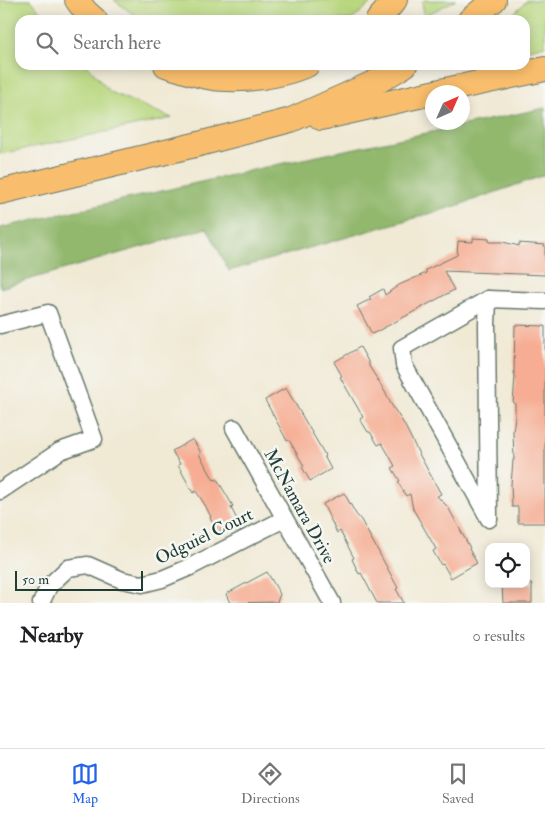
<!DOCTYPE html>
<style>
body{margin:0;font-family:"IM FELL Double Pica",serif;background:#f2f2f2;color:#202124}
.controls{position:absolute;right:15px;bottom:15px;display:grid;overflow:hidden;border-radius:10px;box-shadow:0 2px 12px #0003}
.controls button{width:45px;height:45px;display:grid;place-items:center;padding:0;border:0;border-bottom:1px solid #e0e0e0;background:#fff;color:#202124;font:25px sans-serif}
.compass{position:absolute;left:425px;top:85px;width:45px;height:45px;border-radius:50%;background:#fff;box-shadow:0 2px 12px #0003;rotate:45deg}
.scale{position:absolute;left:15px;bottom:12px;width:128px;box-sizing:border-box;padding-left:5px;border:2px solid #1f3d34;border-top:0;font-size:14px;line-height:18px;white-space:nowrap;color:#1f3d34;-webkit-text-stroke:4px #f6f6f2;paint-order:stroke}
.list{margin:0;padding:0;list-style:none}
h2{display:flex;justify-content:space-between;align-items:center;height:65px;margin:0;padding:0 20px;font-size:21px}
h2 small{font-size:16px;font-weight:400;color:#757577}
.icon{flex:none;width:28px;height:28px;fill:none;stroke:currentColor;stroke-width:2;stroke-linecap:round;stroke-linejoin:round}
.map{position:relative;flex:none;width:545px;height:603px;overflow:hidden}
.search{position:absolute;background:#fff;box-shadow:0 2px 12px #0003;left:15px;right:15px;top:15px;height:55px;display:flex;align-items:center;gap:12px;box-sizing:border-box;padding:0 18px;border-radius:15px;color:#757577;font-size:19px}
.sheet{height:145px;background:#fff}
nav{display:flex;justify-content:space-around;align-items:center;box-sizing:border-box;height:70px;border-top:1px solid #e0e0e0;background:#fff;font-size:14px;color:#757577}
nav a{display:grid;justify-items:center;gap:2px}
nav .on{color:#2563eb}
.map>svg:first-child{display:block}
.green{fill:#b8d77e;stroke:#6c8a59}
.forest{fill:#92b86d;stroke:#587a50}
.building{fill:#f6ad93}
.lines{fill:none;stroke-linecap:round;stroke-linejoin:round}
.minor-casing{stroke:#68796c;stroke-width:19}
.highway-casing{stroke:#68796c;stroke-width:26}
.minor{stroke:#fff;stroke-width:16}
.highway{stroke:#f9be6d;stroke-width:24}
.labels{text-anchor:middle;stroke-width:5;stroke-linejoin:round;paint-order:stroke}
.street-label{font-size:18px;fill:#1f3d34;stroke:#f6f6f2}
</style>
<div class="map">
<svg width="545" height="603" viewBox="0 0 545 603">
<rect width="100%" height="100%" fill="#f6f6f2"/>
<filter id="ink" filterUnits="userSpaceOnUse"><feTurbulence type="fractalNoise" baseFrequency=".02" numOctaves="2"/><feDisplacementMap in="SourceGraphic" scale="10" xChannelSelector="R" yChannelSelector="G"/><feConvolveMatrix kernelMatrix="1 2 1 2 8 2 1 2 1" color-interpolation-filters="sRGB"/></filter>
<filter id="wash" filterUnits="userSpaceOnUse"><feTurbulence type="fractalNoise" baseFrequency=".0096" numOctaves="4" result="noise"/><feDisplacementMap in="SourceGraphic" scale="20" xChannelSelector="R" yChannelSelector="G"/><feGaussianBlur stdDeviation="1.12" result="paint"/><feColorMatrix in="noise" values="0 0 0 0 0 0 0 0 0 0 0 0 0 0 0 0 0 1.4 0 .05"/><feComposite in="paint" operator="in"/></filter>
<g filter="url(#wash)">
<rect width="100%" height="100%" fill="#f0e9d4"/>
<g class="green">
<polygon points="0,0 31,0 48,20 20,20 20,65 87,65 110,92 172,118 0,154"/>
<polygon points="114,0 374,0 352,20 141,20"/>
<polygon points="424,0 456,0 424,16 422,2"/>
<polygon points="527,0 545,0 545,45 525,50 525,20 507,20"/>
</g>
<polygon class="forest" points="545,108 545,175 456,206 229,271 207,228 0,288 0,228 275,165"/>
<g id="blocks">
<g class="building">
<polygon points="473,238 489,239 489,242 503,242 519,246 519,243 545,245 545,275 444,271 454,290 393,323 372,334 357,306 371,299 369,297 383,289 385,295 399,285 426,273 426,270 457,255 458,241 473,242"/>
<polygon points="515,325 545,326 545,523 518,523 518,507 512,507 511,485 513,460 514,460 513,431 515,417 515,403 513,403 515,377 514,372"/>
<polygon points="360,347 369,363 369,366 385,392 391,404 404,424 419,454 441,494 437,496 448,507 470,548 469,549 477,563 451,578 443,564 441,565 433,551 436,549 413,509 410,494 406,496 398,482 400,481 392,468 395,466 382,443 378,445 370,432 368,432 360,419 363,417 340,377 342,376 334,362"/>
<polygon points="286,388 325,455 324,456 331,469 310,481 302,467 304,466 289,440 287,441 284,435 265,400"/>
<polygon points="193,439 201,453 199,454 214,480 217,479 233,506 231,508 238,521 217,532 210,518 211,517 205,505 196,491 193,493 178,465 180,464 172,451"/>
<polygon points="344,493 356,514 361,520 383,560 398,588 396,589 404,603 377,603 361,573 359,574 352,559 354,558 340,531 337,533 323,504"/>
<polygon points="267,572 280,594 277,602 230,603 226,594"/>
<polygon points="502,584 532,584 532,603 503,603"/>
</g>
</g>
</g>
<g filter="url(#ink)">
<use href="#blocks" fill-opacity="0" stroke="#68796c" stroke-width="1"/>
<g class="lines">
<g class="minor-casing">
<g id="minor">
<polyline points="488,299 487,325 489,516"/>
<polyline points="0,325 48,313 94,439 60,451 0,491"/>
<polyline points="234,428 332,603"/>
<polyline points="489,519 404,365 402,348 488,299 545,301"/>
<polyline points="41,603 49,586 68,568 88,565 122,580 142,584 162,579 188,568 284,519"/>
</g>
</g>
<g class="highway-casing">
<g id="highway">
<polyline points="77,0 86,12 95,20"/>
<polyline points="378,20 395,0"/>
<polyline points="470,20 494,0"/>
<path d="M166,65c20,6 40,14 61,14 27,1 55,-4 80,-14"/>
<polyline points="436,92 545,69"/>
<polyline points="321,118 432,93"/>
<polyline points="0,192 199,144 291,120 382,79 405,65"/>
</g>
</g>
<use href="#minor" class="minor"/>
<use href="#highway" class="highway"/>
</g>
</g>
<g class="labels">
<g class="street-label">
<text transform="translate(300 506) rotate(61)" y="6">McNamara Drive</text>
<text transform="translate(204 536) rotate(-26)" y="6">Odguiel Court</text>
</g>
</g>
</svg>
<div class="controls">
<button><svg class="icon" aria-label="locate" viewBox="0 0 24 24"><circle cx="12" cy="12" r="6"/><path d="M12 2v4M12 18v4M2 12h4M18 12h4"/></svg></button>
</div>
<svg class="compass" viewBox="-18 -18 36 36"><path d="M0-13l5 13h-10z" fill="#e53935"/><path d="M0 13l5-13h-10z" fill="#757577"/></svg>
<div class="scale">50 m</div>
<div class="search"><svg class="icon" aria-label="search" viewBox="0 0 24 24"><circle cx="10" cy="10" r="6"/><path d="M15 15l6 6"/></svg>Search here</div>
</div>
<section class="sheet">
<h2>Nearby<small>0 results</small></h2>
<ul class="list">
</ul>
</section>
<nav>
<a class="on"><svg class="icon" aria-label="map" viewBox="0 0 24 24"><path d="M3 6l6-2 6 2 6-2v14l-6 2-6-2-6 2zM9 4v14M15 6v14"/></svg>Map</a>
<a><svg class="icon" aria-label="directions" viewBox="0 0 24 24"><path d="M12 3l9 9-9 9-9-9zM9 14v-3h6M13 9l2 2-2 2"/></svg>Directions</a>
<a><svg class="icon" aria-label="saved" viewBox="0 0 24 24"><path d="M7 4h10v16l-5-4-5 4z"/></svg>Saved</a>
</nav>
